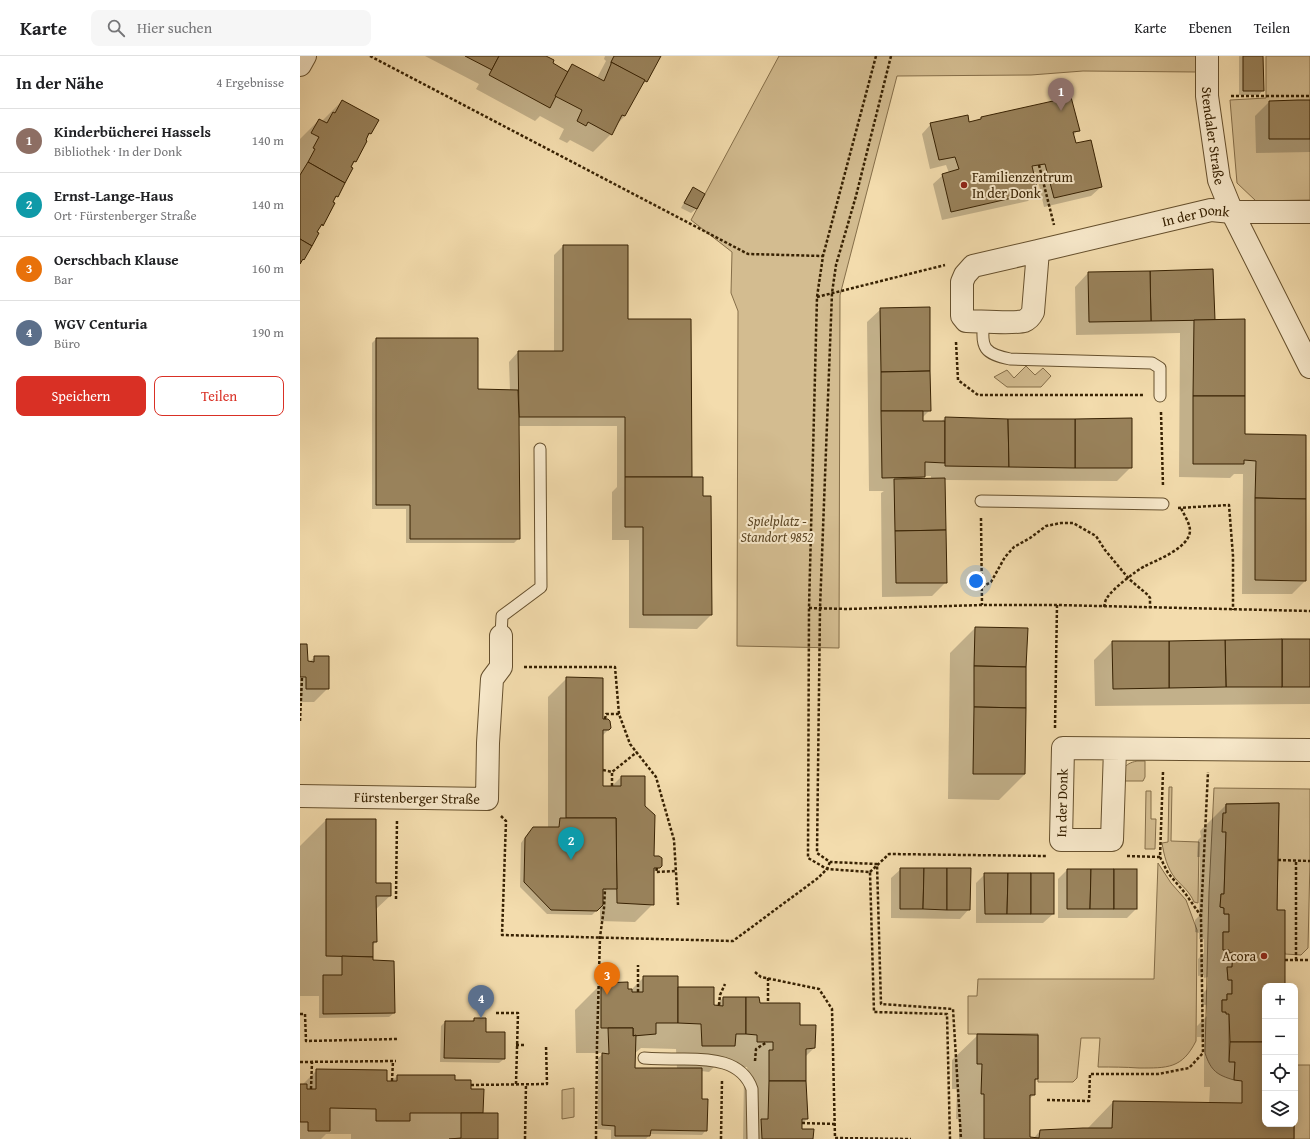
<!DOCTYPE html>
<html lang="de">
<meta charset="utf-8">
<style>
body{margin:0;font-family:"Gentium Book Plus",serif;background:#f6f6f6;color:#202124}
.controls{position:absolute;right:12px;bottom:12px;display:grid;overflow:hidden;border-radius:8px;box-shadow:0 2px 10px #0003}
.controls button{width:36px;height:36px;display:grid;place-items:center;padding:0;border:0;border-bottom:1px solid #e0e0e0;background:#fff;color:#202124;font:20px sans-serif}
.you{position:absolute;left:676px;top:525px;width:14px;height:14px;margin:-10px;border:3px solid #fff;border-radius:50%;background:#1a73e8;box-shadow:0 0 0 6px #1a73e833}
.badge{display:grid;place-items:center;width:26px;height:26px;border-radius:50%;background:#d93025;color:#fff;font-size:13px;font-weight:700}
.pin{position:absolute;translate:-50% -33px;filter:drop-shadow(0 1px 2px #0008)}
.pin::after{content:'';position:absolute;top:21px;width:14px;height:12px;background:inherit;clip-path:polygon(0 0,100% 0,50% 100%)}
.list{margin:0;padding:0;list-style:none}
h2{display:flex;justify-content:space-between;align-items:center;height:52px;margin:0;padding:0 16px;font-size:17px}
h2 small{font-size:13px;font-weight:400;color:#757577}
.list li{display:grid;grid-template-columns:26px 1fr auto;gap:12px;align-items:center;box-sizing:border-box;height:64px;padding:0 16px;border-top:1px solid #e0e0e0}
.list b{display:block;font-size:15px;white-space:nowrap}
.list p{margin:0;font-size:13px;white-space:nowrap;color:#757577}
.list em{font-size:13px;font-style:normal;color:#757577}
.actions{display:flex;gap:8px;padding:12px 16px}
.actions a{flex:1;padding:9px 0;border:1px solid #d93025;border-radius:8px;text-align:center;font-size:14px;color:#d93025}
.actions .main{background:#d93025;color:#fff}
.icon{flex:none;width:22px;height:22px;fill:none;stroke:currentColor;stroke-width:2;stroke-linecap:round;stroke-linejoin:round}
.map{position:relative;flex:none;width:1010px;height:1083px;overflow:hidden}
header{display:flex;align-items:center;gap:24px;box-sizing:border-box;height:56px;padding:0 20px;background:#fff;border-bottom:1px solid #e0e0e0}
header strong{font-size:19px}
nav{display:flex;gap:22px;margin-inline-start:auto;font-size:14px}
.search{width:280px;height:36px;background:#f6f6f6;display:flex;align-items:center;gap:10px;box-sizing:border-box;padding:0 14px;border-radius:8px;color:#757577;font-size:15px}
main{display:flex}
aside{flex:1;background:#fff}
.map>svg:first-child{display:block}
.green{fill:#d3bc90;stroke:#856e49}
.shadow{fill:#0003;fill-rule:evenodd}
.building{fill:#99825b;stroke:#372102}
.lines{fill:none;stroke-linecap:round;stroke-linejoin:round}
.lane-casing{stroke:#66502d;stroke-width:13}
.street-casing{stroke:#66502d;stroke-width:24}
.path{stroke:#372102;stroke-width:2.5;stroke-dasharray:3 2;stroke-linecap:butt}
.lane{stroke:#f7e8ca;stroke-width:11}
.street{stroke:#f7e8ca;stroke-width:22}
.poi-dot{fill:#8f2418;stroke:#f7e8ca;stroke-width:1.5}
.labels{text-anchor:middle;stroke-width:4;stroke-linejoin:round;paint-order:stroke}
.street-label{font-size:14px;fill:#372102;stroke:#f7e8ca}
.poi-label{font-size:14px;fill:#372102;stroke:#f7e8ca;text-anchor:start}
.park-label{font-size:14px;font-style:italic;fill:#5e4826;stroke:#f7e8ca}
</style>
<header>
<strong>Karte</strong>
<div class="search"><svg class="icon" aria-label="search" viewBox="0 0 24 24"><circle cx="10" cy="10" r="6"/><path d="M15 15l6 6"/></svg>Hier suchen</div>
<nav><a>Karte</a><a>Ebenen</a><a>Teilen</a></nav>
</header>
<main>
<aside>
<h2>In der Nähe<small>4 Ergebnisse</small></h2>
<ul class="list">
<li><span class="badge" style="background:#8d6e63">1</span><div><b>Kinderbücherei Hassels</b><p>Bibliothek · In der Donk</p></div><em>140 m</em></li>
<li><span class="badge" style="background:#0f9aa8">2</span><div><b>Ernst-Lange-Haus</b><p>Ort · Fürstenberger Straße</p></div><em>140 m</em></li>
<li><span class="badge" style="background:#e8710a">3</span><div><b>Oerschbach Klause</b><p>Bar</p></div><em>160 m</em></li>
<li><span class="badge" style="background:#5c6f8a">4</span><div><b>WGV Centuria</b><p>Büro</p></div><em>190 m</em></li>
</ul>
<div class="actions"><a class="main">Speichern</a><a>Teilen</a></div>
</aside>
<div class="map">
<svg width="1010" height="1083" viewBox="0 0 1010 1083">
<rect width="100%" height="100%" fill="#f3dcad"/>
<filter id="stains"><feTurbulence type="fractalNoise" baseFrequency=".005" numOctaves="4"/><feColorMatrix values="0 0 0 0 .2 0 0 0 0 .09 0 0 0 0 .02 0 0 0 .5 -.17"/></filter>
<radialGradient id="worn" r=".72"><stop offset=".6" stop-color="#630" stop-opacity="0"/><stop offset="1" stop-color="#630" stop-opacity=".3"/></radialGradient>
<g class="green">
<polygon points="479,0 896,0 896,16 783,15 731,19 597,20 540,239 539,592 437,590 438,255 431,237 432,196 391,164"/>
<polygon points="966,0 1010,0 1010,144 956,145 937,127 930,44 966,42"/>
<polygon points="726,310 735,319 743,312 751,320 741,331 707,331 694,321 707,314 714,322"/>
<path d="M837,705h8v16l-2,4h-24c5,-12 4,-17 18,-20z"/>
<path d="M869,731h3l-1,54 28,1 -1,61 -4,-1c-4,-10 -12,-16 -19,-24 -8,-10 -11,-23 -13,-35l6,-1z"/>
<path d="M914,732l96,1v71l-2,88 -7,7 -16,-1 -8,-44 2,-107 -53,1v9l-3,1 3,18 -2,62h-3l-1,13 4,1v6h5v18h-6v18h6v2h4l-1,15 -5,1 1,12h4v14h-5v6h-5v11l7,3v47l6,1 -1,18c-17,-5 -23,-9 -29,-27l4,-161z"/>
<polygon points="846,735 851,735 851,763 856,763 855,793 845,793"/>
<path d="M858,807l13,20 15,17 11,30 -1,111c-14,28 -29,27 -57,27 -14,-1 -27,-1 -41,-1l2,-29h-19l-4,40 -4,4h-35v-48h-70v-38h9l1,-17h176z"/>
<polygon points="995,1009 1010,1009 1010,1083 994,1083"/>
<polygon points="274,1032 274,1061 262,1063 262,1034"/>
</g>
<g class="shadow">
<polygon points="125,0 244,0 251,8 266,16 272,9 297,22 306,5 304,3 305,0 360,0 346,25 340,32 325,60 317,68 311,78 293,96 270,84 267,87 259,83 264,73 240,60 235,65 176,33 179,28"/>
<polygon points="939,0 962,0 963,34 959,39 939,39"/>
<polygon points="42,45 78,64 70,78 66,82 55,106 51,110 37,140 33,145 33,148 22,169 16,176 18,177 3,203 0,207 0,83 19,64 21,66"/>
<polygon points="1010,45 1010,96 956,97 955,60 969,46"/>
<polygon points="682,62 778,74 773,80 775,88 801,131 791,140 744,151 736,116 733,117 737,135 728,145 642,164 633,128 643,119 649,117 646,109 630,113 622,78 631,68 668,67 679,65"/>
<polygon points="393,132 404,138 396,153 391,157 381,152 389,137"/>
<polygon points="263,190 327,264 391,422 402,441 411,559 397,573 329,572 329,484 312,484 312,436 317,431 317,370 218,370 219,482 214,487 106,487 106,453 72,453 72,287 76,283 177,334 210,335 209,306 218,296 254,296 254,199"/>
<polygon points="788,217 914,265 944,379 1005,380 1005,525 992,538 942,538 943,418 934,418 930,422 879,421 880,277 776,279 775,231"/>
<path d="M581,253l49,101 -8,8v4h19l4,-4 186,49 -14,14 -173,-1 2,102 -14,14 -50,1 -1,-104 3,-2h-15l-2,-169zM624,420h7v3h-10z"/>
<polygon points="675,572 727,573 725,718 699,744 648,743 650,597"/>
<polygon points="1010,584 1010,648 795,650 794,604 812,586"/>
<polygon points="0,589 7,606 9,606 15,601 28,632 14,646 0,646"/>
<polygon points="267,622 302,664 308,674 302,680 302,731 311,731 321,721 344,750 353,801 361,809 353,817 353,848 335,866 300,865 300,851 292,859 247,858 220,831 221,787 229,776 248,772 248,641"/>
<polygon points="926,749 976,855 984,930 965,930 965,1068 993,1068 993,1083 659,1083 659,1063 656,1063 657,1033 652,1033 652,1004 678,979 737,1023 734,1026 734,1039 729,1043 729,1082 733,1083 740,1075 788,1072 813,1046 909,1048 910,1031 904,1031 904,983 901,983 901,981 897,981 897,970 907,960 906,949 902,949 902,938 907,933 908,921 904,922 904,919 898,920 898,903 904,897 904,883 899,883 899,877 895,876 895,864 899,860 900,801 897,801 898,784 901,781 900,775"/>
<polygon points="26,764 75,828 90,840 75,854 76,886 72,890 72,905 94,957 89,961 19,962 19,940 0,940 0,790"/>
<polygon points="601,813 669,853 660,863 591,862 591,822"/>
<polygon points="767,814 836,853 827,862 758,862 758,823"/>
<polygon points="685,818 753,858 743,867 676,867 676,827"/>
<path d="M344,921l33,11 36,18h2l8,-8 36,6 40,22 15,22 -9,9 2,62 -6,6v5l11,9h-69l1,-62 4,-4 -1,-6 -16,1v-8h-10l-12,12 -8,-1v29l5,30 -4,5 -52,-1 -4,5h-35v-9l-13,-1v-71l6,-5h-28l-1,-43 26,-26 30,6zM341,992l35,1 1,20h-43v-15z"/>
<polygon points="174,963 204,1003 199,1007 140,1006 141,970 145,966 171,966"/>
<polygon points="17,1014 86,1026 91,1026 97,1020 154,1025 170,1034 197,1083 51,1083 51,1078 26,1078 21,1083 0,1083 0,1029 2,1029"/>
</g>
<g class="building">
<polygon points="165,0 199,0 192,14"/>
<polygon points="199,0 246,0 254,4 253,7 268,16 250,52 189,19"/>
<polygon points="314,0 361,0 347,26 311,6"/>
<polygon points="943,0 963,0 964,35 943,35"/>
<polygon points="311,6 345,24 325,60 322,59 312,79 288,66 286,70 277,65 282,54 255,40 272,8 304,25 311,8"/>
<polygon points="771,41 780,75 773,76 776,87 791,84 802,131 754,142 745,108 732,110 738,136 651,156 642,118 659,113 655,101 639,104 630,67 668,59 669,66 681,63 681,61"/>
<polygon points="42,44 79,64 71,78 69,77 66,84 67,85 56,106 54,105 51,111 53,112 45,127 8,106 15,93 13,92 19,81 11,77 19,63 27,67 33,56 35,57"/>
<polygon points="998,44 1010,44 1010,83 969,83 969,45"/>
<polygon points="8,106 45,127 38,141 36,140 33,146 35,147 23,170 22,168 17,176 19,177 12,190 0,183 0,119"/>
<polygon points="393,131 405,138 397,153 384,147"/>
<polygon points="0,183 12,190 4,204 3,203 0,208"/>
<polygon points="263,189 328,189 328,263 391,263 392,421 325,421 325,361 219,361 218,295 263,295"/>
<polygon points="913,213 915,264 851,265 850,215"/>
<polygon points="850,215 851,265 789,266 788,216"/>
<polygon points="630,251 630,315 581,316 580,252"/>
<polygon points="945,263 945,340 893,340 894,264"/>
<polygon points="76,282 178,282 178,333 218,334 219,361 220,483 110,483 110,449 76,449"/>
<polygon points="630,315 631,355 581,355 581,316"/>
<polygon points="893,340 945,340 945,378 1006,379 1006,443 955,442 956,405 944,404 944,408 893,408"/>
<polygon points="581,355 623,355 623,365 645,365 645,407 625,406 625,421 582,422"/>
<polygon points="645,361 708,363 709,411 645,410"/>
<polygon points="832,362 832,412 775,412 775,363"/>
<polygon points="708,363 775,363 775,412 709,411"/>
<polygon points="325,421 403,421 403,440 411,440 412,559 343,559 343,471 325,471"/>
<polygon points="645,422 646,474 595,475 594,423"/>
<polygon points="955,442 1006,443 1006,525 955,524"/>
<polygon points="646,474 647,527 596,527 595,475"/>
<polygon points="675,571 728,572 726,611 674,610"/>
<rect x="982" y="583" width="28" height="48"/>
<polygon points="982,583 982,631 926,631 925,584"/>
<polygon points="925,584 926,631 869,632 869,585"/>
<polygon points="812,585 869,585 869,632 813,633"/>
<polygon points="0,588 7,588 8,605 14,606 14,600 29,600 29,633 6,633 6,621 0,621"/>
<polygon points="674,610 726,611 726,652 674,651"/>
<polygon points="266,621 303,622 303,663 308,663 310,665 311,672 309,674 303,674 303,730 321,730 321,720 345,720 345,750 355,759 354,800 359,800 362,802 362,810 360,812 354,812 354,849 317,847 316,762 266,762"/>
<polygon points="674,651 726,652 725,718 673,718"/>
<polygon points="979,747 977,854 985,854 985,930 965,930 965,986 930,986 929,958 926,958 926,956 922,956 922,944 927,944 927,938 932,938 932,924 928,924 927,911 932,911 933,896 929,897 929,894 923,894 923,876 929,876 929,858 924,858 924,852 920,851 921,838 924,838 926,776 922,776 923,757 926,757 926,748"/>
<polygon points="260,762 316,762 317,833 303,833 303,849 297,855 251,854 224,826 225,782 233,771 259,771"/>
<polygon points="26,763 76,763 76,827 91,827 91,840 76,840 77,886 73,886 73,901 26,900"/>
<polygon points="600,812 624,812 623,853 600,853"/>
<polygon points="624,812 647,812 647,854 623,853"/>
<polygon points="647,812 671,812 670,854 647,854"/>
<polygon points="767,813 791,813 790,853 767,853"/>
<polygon points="791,813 814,813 814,853 790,853"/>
<rect x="814" y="813" width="23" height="40"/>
<polygon points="684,817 708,817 707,858 685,858"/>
<polygon points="708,817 731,817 731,858 707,858"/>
<rect x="731" y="817" width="23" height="41"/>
<polygon points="42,900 73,901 73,904 94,905 95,957 23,958 23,919 42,919"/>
<polygon points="343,920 378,920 378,967 356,967 356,978 333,980 333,972 301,972 301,927 328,926 328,933 332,933 332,936 343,936"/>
<polygon points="378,931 414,931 414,949 423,950 423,941 446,941 446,978 436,978 435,990 402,990 401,968 378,967"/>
<polygon points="446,941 459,941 460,947 500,947 500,969 516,969 515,992 506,993 506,1025 469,1025 469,994 473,994 473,986 457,986 457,979 446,978"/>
<polygon points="174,962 186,962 186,976 205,976 205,1003 144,1002 145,965 174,965"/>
<polygon points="308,972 333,972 333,980 336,979 335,1012 402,1012 402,1043 408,1043 407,1075 351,1074 350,1080 315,1080 315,1070 302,1069 302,997 309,998"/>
<polygon points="677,978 738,979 738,1023 735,1023 735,1039 730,1039 730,1081 739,1082 740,1074 783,1072 812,1072 813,1045 942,1047 942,1025 934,1024 935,1006 929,1006 930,986 965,986 965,1068 994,1068 994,1083 684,1083 684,1038 681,1038 682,1008 677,1008"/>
<polygon points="16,1013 87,1014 87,1025 97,1025 97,1019 155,1019 155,1024 171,1024 171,1033 184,1033 183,1057 110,1057 110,1065 76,1065 76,1053 30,1052 30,1075 8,1075 8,1066 0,1066 0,1028 7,1028 7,1033 16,1033"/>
<polygon points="469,1025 506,1025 508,1063 502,1063 502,1073 514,1073 513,1083 462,1083 461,1063 468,1063"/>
<polygon points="161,1057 198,1057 198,1083 149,1083 161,1082"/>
</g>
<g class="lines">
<g class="lane-casing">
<g id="lane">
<path d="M684,266c-4,26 1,32 26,37l142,4 8,5v28"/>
<polyline points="681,445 863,448"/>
<polyline points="201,580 202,560 241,531 240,393"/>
<path d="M344,1002c13,1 27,1 40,1 26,0 58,1 68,30l1,50"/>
</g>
</g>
<g class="street-casing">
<g id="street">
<path id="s1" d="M907,0v40l12,84 13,32 78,155"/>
<polyline points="0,9 5,0"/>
<path id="s2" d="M738,195l-65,15 -8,9 -3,7v34l4,5c12,0 48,3 58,0 5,-2 7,-5 9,-9l5,-61 173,-41 21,2h78"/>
<path id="s3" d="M815,693l-3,91h-51l2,-92 247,2"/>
<path id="s4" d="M0,740l187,3 1,-56 4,-64 9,-12v-31"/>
</g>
</g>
<g class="path">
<polyline points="70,0 448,198 523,200"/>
<polyline points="576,0 523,200 517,241 509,552 508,802 527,813 570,816 574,956 647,958 650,1083"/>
<polyline points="591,0 556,140 536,209 532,237 520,552 517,797 530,806 577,808 581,948 653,953 661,1083"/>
<polyline points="931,40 1010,40"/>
<polyline points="739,109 754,169"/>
<polyline points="517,241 645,209"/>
<polyline points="656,286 658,324 678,339 843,339"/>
<polyline points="861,356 863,431"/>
<polyline points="878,452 929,449 933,500 933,554"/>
<polyline points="681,462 682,549"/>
<polyline points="682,531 691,526 705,501 714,491 730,482 746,470 761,467 773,467 796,480 805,494 829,523 848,539 850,542 850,552"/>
<path d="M804,551c1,-3 1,-7 3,-9 4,-8 30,-28 38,-32 12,-6 44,-18 45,-35 0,-8 -6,-16 -9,-23"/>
<polyline points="509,552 547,553 682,549 757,549 1010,555"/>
<polyline points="224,611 315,611 319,658 330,688 356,721 374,784 378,849"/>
<polyline points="305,663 306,658 319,658"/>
<polyline points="0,665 2,621"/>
<polyline points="755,672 757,549"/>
<polyline points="303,714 312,716 337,696"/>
<polyline points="863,716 860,801 868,817 885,837 901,860"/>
<polyline points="312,730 312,716"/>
<polyline points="201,760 206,765 202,879 433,885 518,822 527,813 530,806"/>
<polyline points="827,800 860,801"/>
<polyline points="978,804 1010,805"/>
<polyline points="357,812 356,816 376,815"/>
<polyline points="570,816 589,798 746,800"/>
<polyline points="96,843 97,763"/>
<polyline points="985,904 1010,904"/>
<polyline points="996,904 996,804"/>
<polyline points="455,916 461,921 519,933 532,953 535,1082 611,1083"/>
<polyline points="468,922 468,947"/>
<polyline points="338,936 338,909"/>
<polyline points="419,949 420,939 425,928"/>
<polyline points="196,957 218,957 216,1028"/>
<polyline points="0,958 5,958 6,985 97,983"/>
<polyline points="216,989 225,989"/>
<polyline points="455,1005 456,993 467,986"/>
<polyline points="0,1006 96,1005"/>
<polyline points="92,1025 93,1005"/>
<polyline points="171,1029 247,1028 246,989"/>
<polyline points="11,1033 12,1006"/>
<polyline points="747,1044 789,1045 790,1018 858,1018 889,1012 903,997 901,861 908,716"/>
<polyline points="502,1067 535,1068"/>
<polyline points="225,1083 226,1028"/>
<polyline points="296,1083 297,988 300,881 304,852 305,833"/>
<polyline points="421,1083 422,1024"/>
</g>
<use href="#lane" class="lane"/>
<use href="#street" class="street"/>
</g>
<g class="poi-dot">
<circle cx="664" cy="129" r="4"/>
<circle cx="964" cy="900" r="4"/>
</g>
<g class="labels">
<g class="street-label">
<text dy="5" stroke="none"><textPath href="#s1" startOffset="80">Stendaler Straße</textPath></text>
<text dy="5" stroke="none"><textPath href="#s2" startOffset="421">In der Donk</textPath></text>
<text dy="5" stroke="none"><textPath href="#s4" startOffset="117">Fürstenberger Straße</textPath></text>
<text dy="5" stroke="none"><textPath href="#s3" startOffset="179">In der Donk</textPath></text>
</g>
<g class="poi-label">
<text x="672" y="126">Familienzentrum<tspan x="672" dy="16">In der Donk</tspan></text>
<text x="956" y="905" text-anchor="end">Acora</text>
</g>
<g class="park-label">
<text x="477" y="470">Spielplatz -<tspan x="477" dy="16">Standort 9852</tspan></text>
</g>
</g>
<rect width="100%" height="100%" filter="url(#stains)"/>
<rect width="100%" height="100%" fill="url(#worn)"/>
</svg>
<div class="controls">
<button>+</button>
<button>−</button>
<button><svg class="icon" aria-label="locate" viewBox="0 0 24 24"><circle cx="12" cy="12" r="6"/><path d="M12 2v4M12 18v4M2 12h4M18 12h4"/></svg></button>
<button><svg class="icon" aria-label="layers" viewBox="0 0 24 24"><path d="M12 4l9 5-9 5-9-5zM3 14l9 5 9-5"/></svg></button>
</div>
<div class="you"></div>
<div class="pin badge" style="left:761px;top:55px;background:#8d6e63">1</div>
<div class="pin badge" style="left:271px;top:804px;background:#0f9aa8">2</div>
<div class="pin badge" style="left:307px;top:939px;background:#e8710a">3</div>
<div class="pin badge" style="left:181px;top:962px;background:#5c6f8a">4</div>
</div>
</main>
